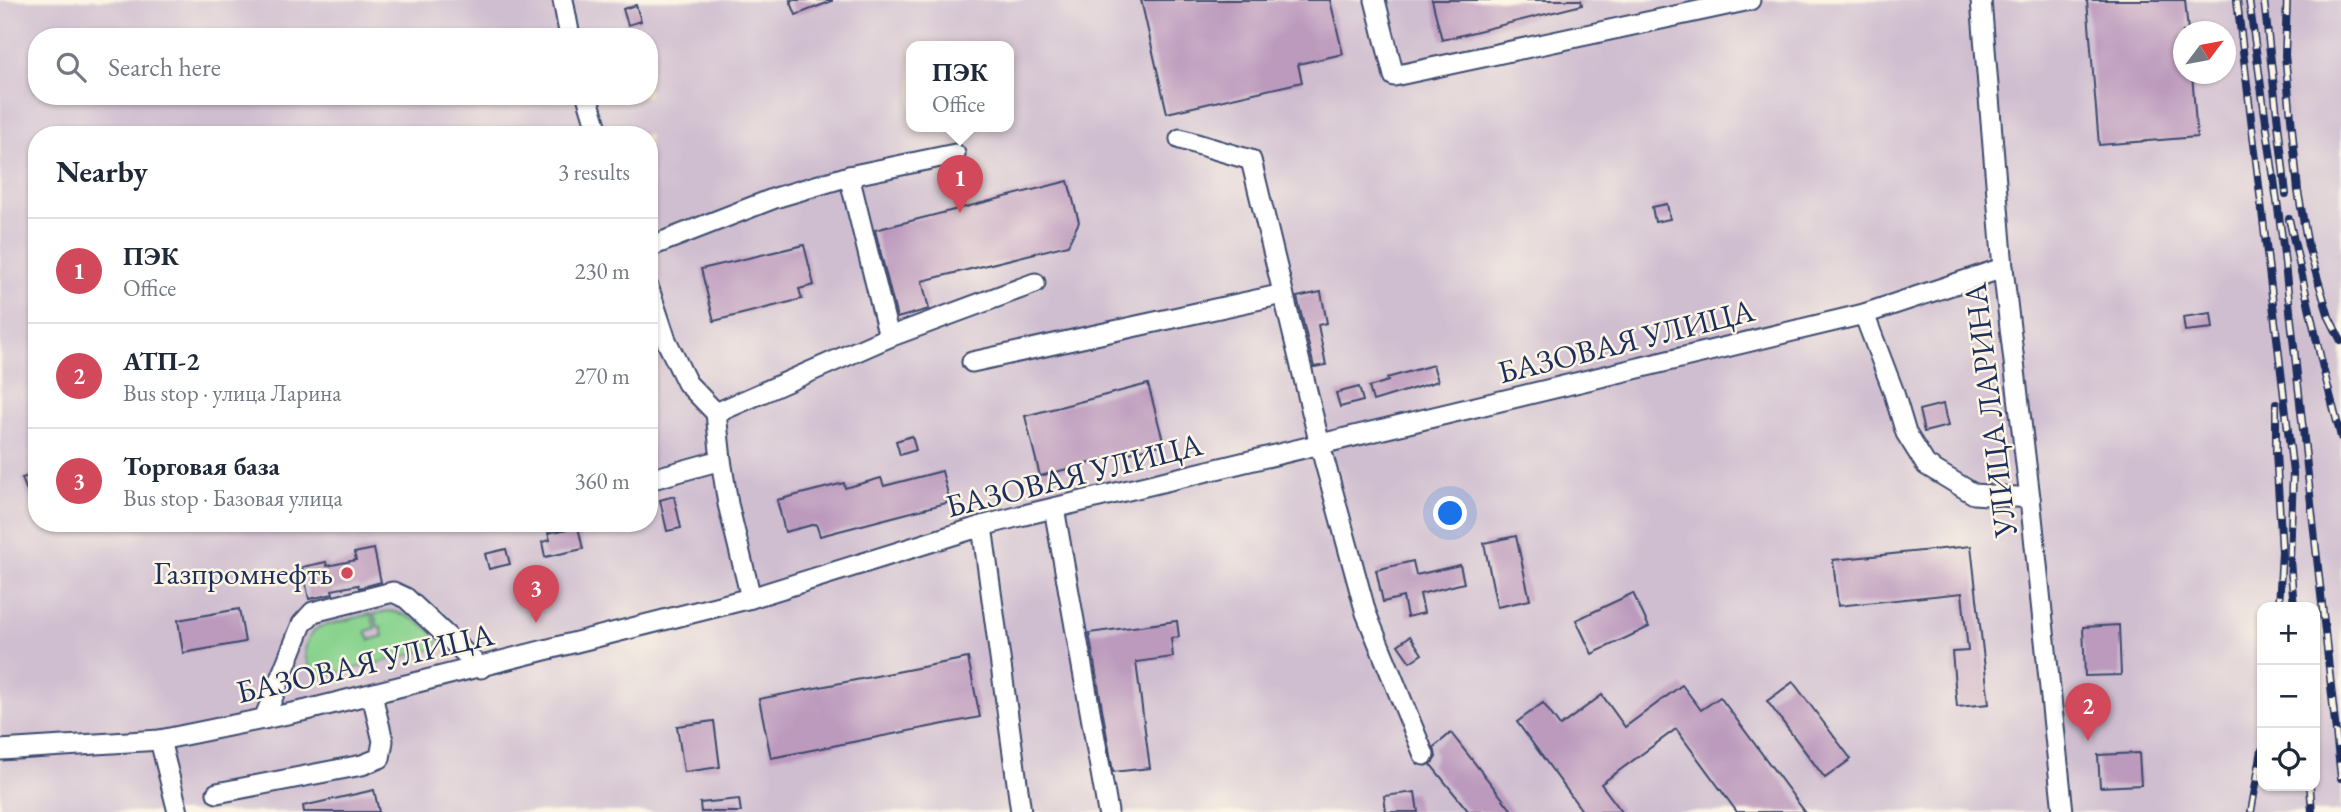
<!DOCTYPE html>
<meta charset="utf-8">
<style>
body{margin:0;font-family:"EB Garamond",serif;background:#f2f2f3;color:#1f2937}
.controls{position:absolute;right:21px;bottom:21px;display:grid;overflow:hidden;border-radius:14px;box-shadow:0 2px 5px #0004}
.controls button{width:63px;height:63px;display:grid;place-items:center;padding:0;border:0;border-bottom:2px solid #e0e1e3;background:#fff;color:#1f2937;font:35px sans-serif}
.compass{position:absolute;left:2173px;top:21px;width:63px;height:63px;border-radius:50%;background:#fff;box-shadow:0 2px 5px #0004;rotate:58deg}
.you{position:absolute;left:1451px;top:514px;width:24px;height:24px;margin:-18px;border:5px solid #fff;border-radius:50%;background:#1a73e8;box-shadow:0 0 0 10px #1a73e833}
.badge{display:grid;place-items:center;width:46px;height:46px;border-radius:50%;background:#d1495b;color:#fff;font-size:23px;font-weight:700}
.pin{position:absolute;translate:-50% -58px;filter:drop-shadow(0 2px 4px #0008)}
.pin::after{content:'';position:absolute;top:37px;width:24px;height:21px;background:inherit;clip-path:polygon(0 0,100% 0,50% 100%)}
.popup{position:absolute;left:906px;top:41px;width:108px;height:91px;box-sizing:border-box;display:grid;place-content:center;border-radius:14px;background:#fff;filter:drop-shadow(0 2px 5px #0005);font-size:23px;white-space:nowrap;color:#747a83}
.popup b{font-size:26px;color:#1f2937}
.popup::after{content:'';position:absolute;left:50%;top:100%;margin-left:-14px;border:14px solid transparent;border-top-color:#fff}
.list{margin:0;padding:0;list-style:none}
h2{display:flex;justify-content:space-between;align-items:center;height:91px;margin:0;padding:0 28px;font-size:30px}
h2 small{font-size:23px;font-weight:400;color:#747a83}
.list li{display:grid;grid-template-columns:46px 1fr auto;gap:21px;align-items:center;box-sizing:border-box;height:105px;padding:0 28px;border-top:2px solid #e0e1e3}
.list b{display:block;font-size:26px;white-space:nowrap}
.list p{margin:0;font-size:23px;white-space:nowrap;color:#747a83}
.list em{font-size:23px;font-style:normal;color:#747a83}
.icon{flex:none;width:38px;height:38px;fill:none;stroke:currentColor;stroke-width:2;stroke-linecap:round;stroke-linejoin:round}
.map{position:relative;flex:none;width:2341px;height:812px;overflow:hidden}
.search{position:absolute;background:#fff;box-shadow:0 2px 5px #0004;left:28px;top:28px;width:630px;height:77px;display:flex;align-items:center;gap:18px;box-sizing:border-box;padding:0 24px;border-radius:28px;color:#747a83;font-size:26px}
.panel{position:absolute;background:#fff;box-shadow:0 2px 5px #0004;left:28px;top:126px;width:630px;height:406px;border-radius:28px}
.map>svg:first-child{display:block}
.industrial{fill:#cfbed0;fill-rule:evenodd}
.grass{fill:#8ad38f;stroke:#528176;stroke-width:2}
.building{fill:#bc9abd}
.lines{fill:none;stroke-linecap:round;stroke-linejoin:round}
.minor-casing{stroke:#3c4a6e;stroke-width:23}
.minor{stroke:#fff;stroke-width:19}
.rail-casing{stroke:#1b2f5e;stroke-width:8}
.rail{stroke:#fcf5e5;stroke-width:5;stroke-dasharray:16;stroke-linecap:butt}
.poi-dot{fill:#d1495b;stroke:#fcf5e5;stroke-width:2.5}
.labels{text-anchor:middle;stroke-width:5;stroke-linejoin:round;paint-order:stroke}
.street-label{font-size:32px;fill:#1b2f5e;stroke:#fcf5e5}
.poi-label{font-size:32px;fill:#1b2f5e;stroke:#fcf5e5;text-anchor:end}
</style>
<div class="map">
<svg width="2341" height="812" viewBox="0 0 2341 812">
<rect width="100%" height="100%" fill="#fcf5e5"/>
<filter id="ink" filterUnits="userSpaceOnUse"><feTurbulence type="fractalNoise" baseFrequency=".0143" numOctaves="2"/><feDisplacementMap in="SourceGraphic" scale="14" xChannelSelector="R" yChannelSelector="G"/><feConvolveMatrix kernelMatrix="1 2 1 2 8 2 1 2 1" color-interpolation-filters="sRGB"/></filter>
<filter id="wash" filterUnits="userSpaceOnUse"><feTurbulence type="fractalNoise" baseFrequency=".00686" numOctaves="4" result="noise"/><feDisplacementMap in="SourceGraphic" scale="28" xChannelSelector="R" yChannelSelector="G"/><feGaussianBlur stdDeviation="1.57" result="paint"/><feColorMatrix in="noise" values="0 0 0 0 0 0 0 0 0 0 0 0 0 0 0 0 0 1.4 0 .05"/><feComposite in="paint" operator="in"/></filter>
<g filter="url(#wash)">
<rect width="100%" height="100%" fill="#f5e3c8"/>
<path class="industrial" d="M0,0h2341v812h-2341zM2184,32h42v42h-42zM37,37h612v59h-612zM911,47h98v80h-98zM37,135h612v388h-612zM2262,607h53v179h-53z"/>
<path class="grass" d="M389,611c16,2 46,17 50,33l-6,5 -109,27c-24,-6 -24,-37 -5,-49l52,-13 4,14 -9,3 4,9 13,-4 -2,-9h-3l-4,-13z"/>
<g id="blocks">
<g class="building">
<polygon points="790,0 832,0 832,1 796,15"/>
<polygon points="1141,0 1330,0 1343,54 1298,64 1302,82 1167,113"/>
<polygon points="1432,0 1581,0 1582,5 1442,40"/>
<polygon points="2087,0 2185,0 2188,32 2183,32 2183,74 2192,74 2197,137 2099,145"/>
<polygon points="636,5 641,21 628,25 623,9"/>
<polygon points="1068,181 1079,222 1068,245 922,281 929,309 897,318 875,230"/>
<polygon points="1667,204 1670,219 1655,222 1652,207"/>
<polygon points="804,245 814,285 799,289 802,299 714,321 701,269"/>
<polygon points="1321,292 1327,323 1318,325 1326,365 1314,367 1297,297"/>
<polygon points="2211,313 2213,328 2185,331 2183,317"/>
<polygon points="1433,365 1438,381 1373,401 1369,387 1388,381 1387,378"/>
<polygon points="1148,384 1164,444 1040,476 1025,416"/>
<polygon points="1359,387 1363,401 1340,407 1336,393"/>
<polygon points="1943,404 1948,426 1924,432 1919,410"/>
<polygon points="912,436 916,450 900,455 896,441"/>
<polygon points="942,471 950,502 820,536 816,524 785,532 777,500 844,483 845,488 881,478 884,486"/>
<polygon points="37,473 37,514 36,514 22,478"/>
<polygon points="674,496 681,528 667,531 660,500"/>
<polygon points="578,527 583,549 545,557 542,542 550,540 548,533"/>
<polygon points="1516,536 1530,600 1497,607 1484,543"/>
<polygon points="1971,546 1989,704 1957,707 1952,652 1968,651 1962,593 1838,606 1833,560"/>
<polygon points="374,549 381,582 359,588 358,585 332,590 333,594 309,599 302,567 326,562 327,566 356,560 354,553"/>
<polygon points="506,549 510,564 489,569 485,554"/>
<polygon points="1413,561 1416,575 1460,565 1464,583 1420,594 1424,613 1407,617 1403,597 1383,602 1376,570"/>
<polygon points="1633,593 1649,627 1592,654 1576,620"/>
<polygon points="239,609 245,642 183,653 178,620"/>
<polygon points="1177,621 1179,637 1171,638 1173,657 1136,662 1150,768 1113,772 1089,633"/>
<polygon points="2119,625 2121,675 2085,676 2083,627"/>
<polygon points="1410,636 1422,654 1410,662 1398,645"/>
<polygon points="968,658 980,717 771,758 759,699"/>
<polygon points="1793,682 1851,759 1825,778 1767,701"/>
<polygon points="1682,685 1701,710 1720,697 1805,812 1737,812 1676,729 1601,784 1622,812 1583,812 1517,722 1543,703 1560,726 1602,695 1625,727"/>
<polygon points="714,721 720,767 684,772 677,726"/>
<polygon points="1451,733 1513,812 1469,812 1431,765 1436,757 1434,747"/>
<polygon points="2139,753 2141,785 2100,787 2098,755"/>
<polygon points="374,790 379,812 304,812 303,806"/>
<polygon points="1415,792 1418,812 1386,812 1384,796"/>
<polygon points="739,799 741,812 701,812 700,803"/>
</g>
</g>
</g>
<g filter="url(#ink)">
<use href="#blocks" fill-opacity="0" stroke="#3c4a6e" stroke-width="2"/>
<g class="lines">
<g class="minor-casing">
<g id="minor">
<polyline points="563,0 570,37"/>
<polyline points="1375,0 1394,76 1750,0"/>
<polyline points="1981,0 2003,268 2030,498 2063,812"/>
<polyline points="587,96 599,135"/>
<polyline points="1180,139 1251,160 1320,445 1366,613 1424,755"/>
<polyline points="849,176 889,337"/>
<polyline points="649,247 775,198 849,176 955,154"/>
<polyline points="649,289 666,340 687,383 716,413 721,460 728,504 751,598"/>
<polyline points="1864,314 1893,390 1906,433 1926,465 1974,494 2030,498"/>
<polyline points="972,362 1283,294"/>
<polyline points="716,413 889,337 1035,283"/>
<polyline points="649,480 721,460"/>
<polyline points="1054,508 1108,812"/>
<polyline points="982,526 1021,812"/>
<polyline points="264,719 302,624 313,612 393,592 406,598 481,668"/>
<polyline points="160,740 178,812"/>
<polyline points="0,750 160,740 307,710 751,598 982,526 1020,516 1864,314 2003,268"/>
<polyline points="217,793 362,765 380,758 383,741 372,695"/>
</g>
</g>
<use href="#minor" class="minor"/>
<g class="rail-casing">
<g id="rail">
<polyline points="2237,0 2293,473 2290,560 2294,607"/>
<polyline points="2249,0 2282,237 2341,778"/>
<polyline points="2264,0 2286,194"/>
<polyline points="2287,0 2285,55 2298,191 2308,246 2329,317 2341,341"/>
<polyline points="2289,219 2323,368 2341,437"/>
<polyline points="2276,404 2276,452 2282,551 2279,607"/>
<polyline points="2310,786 2312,812"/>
<polyline points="2251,812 2262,750"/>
</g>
</g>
<use href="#rail" class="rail"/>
</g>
</g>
<circle class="poi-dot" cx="347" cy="573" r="7"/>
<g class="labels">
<g class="street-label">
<text transform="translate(1626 341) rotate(-14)" y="11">БАЗОВАЯ УЛИЦА</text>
<text transform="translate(1990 410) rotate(-97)" y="11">УЛИЦА ЛАРИНА</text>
<text transform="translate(1074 475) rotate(-14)" y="11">БАЗОВАЯ УЛИЦА</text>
<text transform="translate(365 663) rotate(-13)" y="11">БАЗОВАЯ УЛИЦА</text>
</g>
<g class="poi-label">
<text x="333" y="584">Газпромнефть</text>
</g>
</g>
</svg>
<div class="controls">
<button>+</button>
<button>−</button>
<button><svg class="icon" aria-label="locate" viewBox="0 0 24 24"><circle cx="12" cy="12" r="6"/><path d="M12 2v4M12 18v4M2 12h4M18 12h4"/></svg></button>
</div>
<svg class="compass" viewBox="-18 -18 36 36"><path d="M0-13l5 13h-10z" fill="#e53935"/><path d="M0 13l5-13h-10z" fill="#747a83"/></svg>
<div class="you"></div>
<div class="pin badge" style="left:960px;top:213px">1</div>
<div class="popup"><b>ПЭК</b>Office</div>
<div class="pin badge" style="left:2088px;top:741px">2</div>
<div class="pin badge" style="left:536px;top:623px">3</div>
<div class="search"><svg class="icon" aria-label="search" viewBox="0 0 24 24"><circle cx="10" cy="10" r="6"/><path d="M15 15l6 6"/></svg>Search here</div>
<section class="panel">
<h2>Nearby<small>3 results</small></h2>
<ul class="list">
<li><span class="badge">1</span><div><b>ПЭК</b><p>Office</p></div><em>230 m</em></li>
<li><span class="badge">2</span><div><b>АТП-2</b><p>Bus stop · улица Ларина</p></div><em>270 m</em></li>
<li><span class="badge">3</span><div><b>Торговая база</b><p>Bus stop · Базовая улица</p></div><em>360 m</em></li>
</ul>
</section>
</div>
